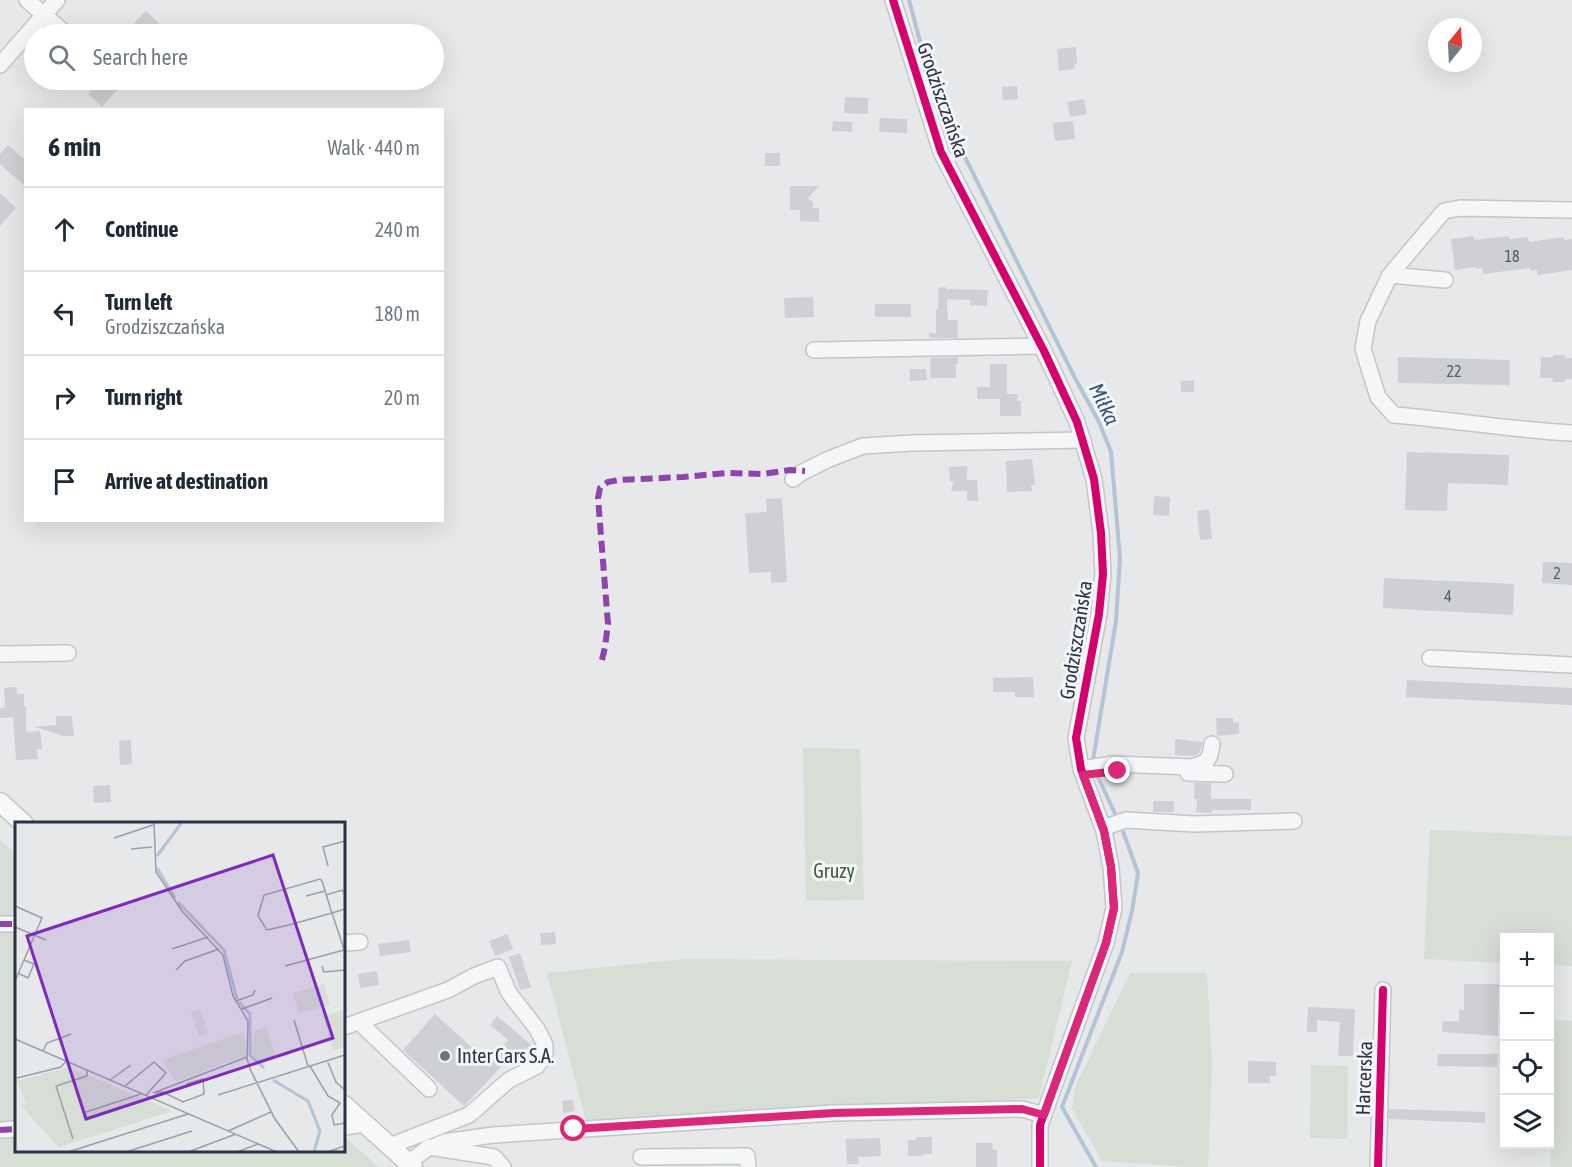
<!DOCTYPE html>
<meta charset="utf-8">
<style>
body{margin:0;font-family:"Asap Condensed",sans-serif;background:#f6f6f7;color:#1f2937}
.controls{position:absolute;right:18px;bottom:18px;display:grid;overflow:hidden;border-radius:0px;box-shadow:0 6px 24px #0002}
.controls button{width:54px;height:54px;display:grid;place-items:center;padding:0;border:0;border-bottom:2px solid #e0e1e3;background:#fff;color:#1f2937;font:30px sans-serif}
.compass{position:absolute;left:1428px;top:18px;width:54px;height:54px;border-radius:50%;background:#fff;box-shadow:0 6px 24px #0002;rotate:18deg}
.stop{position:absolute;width:18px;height:18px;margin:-14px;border:4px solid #db2777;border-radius:50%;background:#fff}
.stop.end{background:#db2777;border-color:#fff;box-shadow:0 2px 6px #0008}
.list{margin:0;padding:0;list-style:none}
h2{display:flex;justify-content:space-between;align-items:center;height:78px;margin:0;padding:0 24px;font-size:26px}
h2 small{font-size:20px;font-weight:400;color:#747a83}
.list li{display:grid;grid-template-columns:39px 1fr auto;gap:18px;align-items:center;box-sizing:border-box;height:84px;padding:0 24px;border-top:2px solid #e0e1e3}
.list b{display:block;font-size:22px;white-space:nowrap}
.list p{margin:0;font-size:20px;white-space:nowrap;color:#747a83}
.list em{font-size:20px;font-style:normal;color:#747a83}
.icon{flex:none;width:33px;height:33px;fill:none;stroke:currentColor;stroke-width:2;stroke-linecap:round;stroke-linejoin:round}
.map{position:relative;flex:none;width:1572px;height:1167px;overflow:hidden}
.search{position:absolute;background:#fff;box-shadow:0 6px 24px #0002;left:24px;top:24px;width:420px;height:66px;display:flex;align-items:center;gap:15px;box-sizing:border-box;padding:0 21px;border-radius:33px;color:#747a83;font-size:22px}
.panel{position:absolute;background:#fff;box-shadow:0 6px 24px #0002;left:24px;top:108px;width:420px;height:414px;border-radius:0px}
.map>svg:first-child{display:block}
.green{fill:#d6ded6}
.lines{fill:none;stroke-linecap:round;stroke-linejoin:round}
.stream{stroke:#b4c4d5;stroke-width:4}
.building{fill:#ced0d3}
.minor-casing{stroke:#c4c6c8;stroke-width:18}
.major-casing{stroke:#c2c5c8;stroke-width:21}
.minor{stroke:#f5f6f7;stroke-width:15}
.major{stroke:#f8f8f8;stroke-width:18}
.quiet{stroke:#8e44ad;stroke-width:6;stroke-dasharray:12 6;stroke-linecap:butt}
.cycleway-casing{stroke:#f4f6f9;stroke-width:11}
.cycleway{stroke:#d6006c;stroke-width:8}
.route{stroke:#db2777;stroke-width:8}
.poi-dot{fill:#6c737f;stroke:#f4f6f9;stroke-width:2}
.labels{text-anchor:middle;stroke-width:6;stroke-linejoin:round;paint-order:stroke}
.number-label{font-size:16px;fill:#545c69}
.street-label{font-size:20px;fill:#2b3445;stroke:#f4f6f9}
.park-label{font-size:20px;fill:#3f6138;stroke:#f4f6f9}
.poi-label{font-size:20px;fill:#2b3445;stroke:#f4f6f9;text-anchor:start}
.water-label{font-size:21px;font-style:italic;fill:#34527a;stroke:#f4f6f9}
.inset-river{fill:none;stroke:#b4c4d5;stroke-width:3}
.inset-road{fill:none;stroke:#9ba0a8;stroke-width:1.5}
.view{fill:#7b2cbf;fill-opacity:0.15;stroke:#7b2cbf;stroke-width:3}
.inset-edge{fill:none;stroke:#2b3445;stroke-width:3}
</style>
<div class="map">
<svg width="1572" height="1167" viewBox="0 0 1572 1167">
<rect width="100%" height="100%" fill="#e6e8ea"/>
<g class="green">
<polygon points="803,748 860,749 864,900 806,901"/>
<polygon points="1430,830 1572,836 1572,966 1550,965 1550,938 1504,938 1504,963 1424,959"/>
<polygon points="0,840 16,854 16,1150 344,1150 344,1136 379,1167 0,1167"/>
<polygon points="683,959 1072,961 1039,1098 587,1125 547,973"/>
<polygon points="1130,973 1207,973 1212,1065 1208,1167 1189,1167 1102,1161 1072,1108 1075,1087"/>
<polygon points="1555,1020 1572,1021 1572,1167 1550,1167"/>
<polygon points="1311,1065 1348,1066 1347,1139 1310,1138"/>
</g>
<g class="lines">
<g class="stream">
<polyline points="909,0 931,83"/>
<polyline points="934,91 948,123 1075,378 1099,422 1111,452 1120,558 1116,621 1093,760"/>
<polyline points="1098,777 1118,820"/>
<polyline points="1096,1167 1062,1107 1122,952 1132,911 1138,873 1121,826"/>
</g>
</g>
<g class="building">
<polygon points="146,11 170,34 147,34 134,23"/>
<polygon points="1076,47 1077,64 1074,64 1075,69 1059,71 1057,49"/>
<polygon points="100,80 126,80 102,107 88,94"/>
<polygon points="1017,86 1018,99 1003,100 1002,87"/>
<polygon points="845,97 868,98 868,114 844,113"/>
<polygon points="1084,99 1087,114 1070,117 1067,102"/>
<polygon points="880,118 907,119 907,133 879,132"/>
<polygon points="833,121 852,122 852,132 832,131"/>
<polygon points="1073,121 1075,139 1055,141 1053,123"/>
<polygon points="8,145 26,161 26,187 0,164 0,154"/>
<rect x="765" y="153" width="15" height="13"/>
<polygon points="790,186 819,186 808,198 813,202 813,208 819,208 819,222 800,221 800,210 790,210"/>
<polygon points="0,193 16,208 0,226"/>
<polygon points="1474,236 1474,240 1509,236 1509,239 1528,237 1529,242 1564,237 1564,240 1572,239 1572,270 1538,275 1537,270 1531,271 1530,268 1483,274 1482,268 1476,269 1476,267 1455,270 1451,239"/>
<polygon points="946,287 946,289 988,290 987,306 970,305 970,300 947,299 948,320 958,320 958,338 930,338 929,333 936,333 936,310 938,310 938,288"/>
<polygon points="813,297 814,317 785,318 784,298"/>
<rect x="875" y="304" width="36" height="13"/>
<polygon points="1553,355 1566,355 1565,358 1572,358 1572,379 1565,379 1565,382 1552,382 1553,378 1540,378 1541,357 1553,358"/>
<polygon points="958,357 958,364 956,364 956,378 930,378 930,358"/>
<polygon points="1398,357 1510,360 1510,385 1398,383"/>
<polygon points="990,364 1007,364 1007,394 1018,394 1017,401 1021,401 1021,416 1000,416 1000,399 977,399 977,387 990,387"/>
<polygon points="910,369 926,369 927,380 910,381"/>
<polygon points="1194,380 1194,392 1181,392 1181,381"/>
<polygon points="1407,452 1509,455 1508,485 1448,483 1447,511 1405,510"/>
<polygon points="1032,459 1035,485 1031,485 1032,491 1007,492 1006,461"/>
<polygon points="967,466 967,480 977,480 978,501 967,501 967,491 951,491 954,481 950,481 949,467"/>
<polygon points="1154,496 1170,497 1169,516 1153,515"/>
<polygon points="782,498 787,582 771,583 771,572 749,573 745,513 767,512 766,499"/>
<polygon points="1209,509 1212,539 1200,540 1197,511"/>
<polygon points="1543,562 1572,563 1572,585 1542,583"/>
<polygon points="1384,578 1514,584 1513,615 1383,608"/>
<polygon points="1033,677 1034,697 1015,697 1015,692 993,692 993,678"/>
<polygon points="1407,680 1572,688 1572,705 1406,697"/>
<polygon points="17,687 17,694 24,694 24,706 26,706 26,732 40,731 42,749 37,749 38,759 16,760 13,717 0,718 0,708 5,708 4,688"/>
<polygon points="56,716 72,716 74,736 63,736 35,727 56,725"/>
<polygon points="1216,718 1233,718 1233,723 1239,722 1239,734 1217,736"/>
<polygon points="1175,739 1203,742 1199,754 1193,756 1175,755"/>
<polygon points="131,740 132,764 120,765 119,741"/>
<polygon points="1194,783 1211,783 1211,799 1251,799 1251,810 1212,810 1212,813 1196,812 1197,799 1194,799"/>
<polygon points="110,785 111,802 94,803 93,786"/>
<rect x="1153" y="801" width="21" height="11"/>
<polygon points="555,932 556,944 541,945 540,933"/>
<polygon points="507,934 513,949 495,956 489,941"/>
<polygon points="409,940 411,952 380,956 378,944"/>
<polygon points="520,953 531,987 520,990 509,957"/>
<polygon points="377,971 379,985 360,988 358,974"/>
<polygon points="1464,984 1499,984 1498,1036 1442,1032 1443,1021 1459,1022 1459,1009 1464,1010"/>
<polygon points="1308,1007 1355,1009 1353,1056 1338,1056 1340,1022 1317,1020 1317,1032 1307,1032"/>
<polygon points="435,1014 488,1062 508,1040 490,1025 497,1016 535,1048 535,1051 529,1058 518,1049 464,1106 403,1050"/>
<polygon points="1438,1054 1498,1054 1497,1067 1437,1066"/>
<polygon points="1248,1061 1276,1062 1276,1076 1270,1076 1270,1083 1248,1083"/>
<polygon points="573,1100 575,1111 563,1113 562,1101"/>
<polygon points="1389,1109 1485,1112 1485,1123 1389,1119"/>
<polygon points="916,1137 932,1137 932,1154 923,1154 923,1156 908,1156 908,1140 916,1140"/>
<polygon points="880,1138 881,1156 858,1157 859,1164 847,1164 846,1139"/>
<polygon points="976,1143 992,1143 993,1150 997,1150 997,1167 976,1167"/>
</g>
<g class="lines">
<g class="minor-casing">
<g id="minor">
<polyline points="27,0 66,34"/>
<polyline points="893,0 941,152 1044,351 1077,422 1094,479 1101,533 1103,574 1099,614 1076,738 1081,769 1104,831 1111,867 1114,908 1106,943 1040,1125 1040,1167"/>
<polyline points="0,65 57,0"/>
<path d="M1572,210l-112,-2 -16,3 -54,64 -22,46 -5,28 15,48 16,18c60,5 119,15 178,18"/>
<polyline points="1390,275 1445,280"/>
<polyline points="814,350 1041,346"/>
<polyline points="793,479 801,473 829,459 863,446 912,443 1083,440"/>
<polyline points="0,654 68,653"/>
<polyline points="1430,658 1572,665"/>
<polyline points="1081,769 1113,764 1192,767 1206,762 1210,755 1212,744"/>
<polyline points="1188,773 1225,774"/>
<polyline points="1103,828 1126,820 1194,824 1294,821"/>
<polyline points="0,924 16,924"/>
<polyline points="344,943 360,942"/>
<polyline points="359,1022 429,1089"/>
<polyline points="344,1027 448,990 474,976 498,967 509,993 537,1029 545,1045 545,1056 537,1066 509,1080 469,1115 390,1146"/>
<polyline points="344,1127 365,1124"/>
<polyline points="0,1130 16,1129"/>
<polyline points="433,1147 444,1142 493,1135 834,1113 1022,1109 1044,1115"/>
<polyline points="641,1157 747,1156 748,1167"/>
<polyline points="408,1163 429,1147 494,1157 503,1167"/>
<polyline points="1378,1167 1383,990"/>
</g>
</g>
<g class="major-casing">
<g id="major">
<polyline points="0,802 24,824"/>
<polyline points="344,1105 413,1167"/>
</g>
</g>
<use href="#minor" class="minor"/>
<use href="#major" class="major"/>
<g class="quiet">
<polyline points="602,660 605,647 608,624 598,498 600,488 608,482 619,480 683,477 726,473 763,474 790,470 805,471"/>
<polyline points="0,924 16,924"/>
<polyline points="0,1130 16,1129"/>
</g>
<g class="cycleway-casing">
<g id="cycleway">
<polyline points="893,0 941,152 1044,351 1077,422 1094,479 1101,533 1103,574 1099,614 1076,738 1081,769 1104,831 1111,867 1114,908 1106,943 1040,1125 1040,1167"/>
<polyline points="1378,1167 1383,990"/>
</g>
</g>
<use href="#cycleway" class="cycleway"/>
</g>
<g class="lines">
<polyline class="route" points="574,1129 834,1113 1022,1109 1044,1115 1106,943 1114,908 1111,867 1104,831 1083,775 1118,771"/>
</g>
<circle class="poi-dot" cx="445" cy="1056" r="6"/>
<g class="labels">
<g class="number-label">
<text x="1512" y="262">18</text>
<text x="1454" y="377">22</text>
<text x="1557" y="579">2</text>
<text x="1448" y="602">4</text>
</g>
<g class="street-label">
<text transform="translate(943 100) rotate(71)" y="7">Grodziszczańska</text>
<text transform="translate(1076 640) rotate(-81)" y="7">Grodziszczańska</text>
<text transform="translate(1364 1078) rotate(-88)" y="7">Harcerska</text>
</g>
<g class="park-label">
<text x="834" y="878">Gruzy</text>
</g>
<g class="poi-label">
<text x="457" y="1063">Inter Cars S.A.</text>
</g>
<g class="water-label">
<text transform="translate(1104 404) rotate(64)" y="7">Miłka</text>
</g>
</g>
<g transform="translate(15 822)">
<rect width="330" height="330" fill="#e6e8ea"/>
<path d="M309,162l6,21 -31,8 -6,-20zM185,187l8,24 -9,3 -8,-24zM329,188l1,37 -12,3 -10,-34zM251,205l10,30 -17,4 -8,-10 3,-20zM229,210l2,23 -70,27 -14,-22zM53,245l72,30 32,14 -113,36 -39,-42 6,-2 -9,-22z" fill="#d6ded6"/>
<path class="inset-river" d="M142,34l25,-34M142,46l18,30M163,80l46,48 13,49M224,180l11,12v41l14,13M258,258l35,21 12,30 -6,21"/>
<path class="inset-road" d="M139,0l2,50 26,39 41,44 10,41 15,25 -1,38 4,12 24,48 24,33M99,16l39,-13M116,27l21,-2M313,44l-5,-19 22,-6M311,73l16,-5 3,4M291,74l19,-5M0,84l27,12 -27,63M330,87l-13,4 -43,12 -22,5 -9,-14 6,-21 56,-16 2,2 8,26 15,45M0,105l31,13M157,127l36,-12M270,144l59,-16M307,144l2,6 21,-2M161,148l9,-9 34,-12M3,151l10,5 6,-14 -10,-4M221,179l17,-6 2,-5M227,187l30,-11M279,198l14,46M0,217l262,113M28,229l4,-8 24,-9M312,238l9,22 9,8M295,244l18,30 12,7 -8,12 2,10 11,-2M2,256l44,-11 5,-6M95,258l21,-15M110,264l29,-24 12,11 -20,22M138,271l94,-36M141,271l7,-1 20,10 21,-8 -1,-15 -17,5M203,273l127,-40M68,291l58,-19M213,309l43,-19M58,317l-17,-53 31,-10v-6M53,330l120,-38M111,330l66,-21M173,330l48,-18M222,330l21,-8M312,330l18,-6"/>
<path class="view" d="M258,33l60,183 -247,81 -59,-183z"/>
<rect width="330" height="330" class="inset-edge"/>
</g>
</svg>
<div class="controls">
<button>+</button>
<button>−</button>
<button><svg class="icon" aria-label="locate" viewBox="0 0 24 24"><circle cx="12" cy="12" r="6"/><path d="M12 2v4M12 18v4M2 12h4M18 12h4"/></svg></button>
<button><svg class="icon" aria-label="layers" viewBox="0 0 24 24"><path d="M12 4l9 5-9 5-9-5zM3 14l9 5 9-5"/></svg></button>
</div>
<svg class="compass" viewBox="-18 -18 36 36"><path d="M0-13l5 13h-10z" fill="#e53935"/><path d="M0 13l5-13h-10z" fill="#747a83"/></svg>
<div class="stop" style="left:574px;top:1129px"></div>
<div class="stop end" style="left:1118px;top:771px"></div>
<div class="search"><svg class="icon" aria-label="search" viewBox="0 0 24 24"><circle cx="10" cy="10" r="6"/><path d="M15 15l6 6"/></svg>Search here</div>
<section class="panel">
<h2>6 min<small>Walk · 440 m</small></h2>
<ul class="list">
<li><svg class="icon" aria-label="ahead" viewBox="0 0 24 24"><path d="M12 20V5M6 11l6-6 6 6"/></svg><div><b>Continue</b></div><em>240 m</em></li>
<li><svg class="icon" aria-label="left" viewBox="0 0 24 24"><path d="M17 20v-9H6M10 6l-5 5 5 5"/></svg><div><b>Turn left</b><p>Grodziszczańska</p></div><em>180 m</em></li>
<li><svg class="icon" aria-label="right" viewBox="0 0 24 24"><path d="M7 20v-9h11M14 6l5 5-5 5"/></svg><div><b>Turn right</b></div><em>20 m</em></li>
<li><svg class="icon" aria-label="arrive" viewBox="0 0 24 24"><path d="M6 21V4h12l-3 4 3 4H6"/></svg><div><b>Arrive at destination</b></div></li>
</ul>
</section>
</div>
